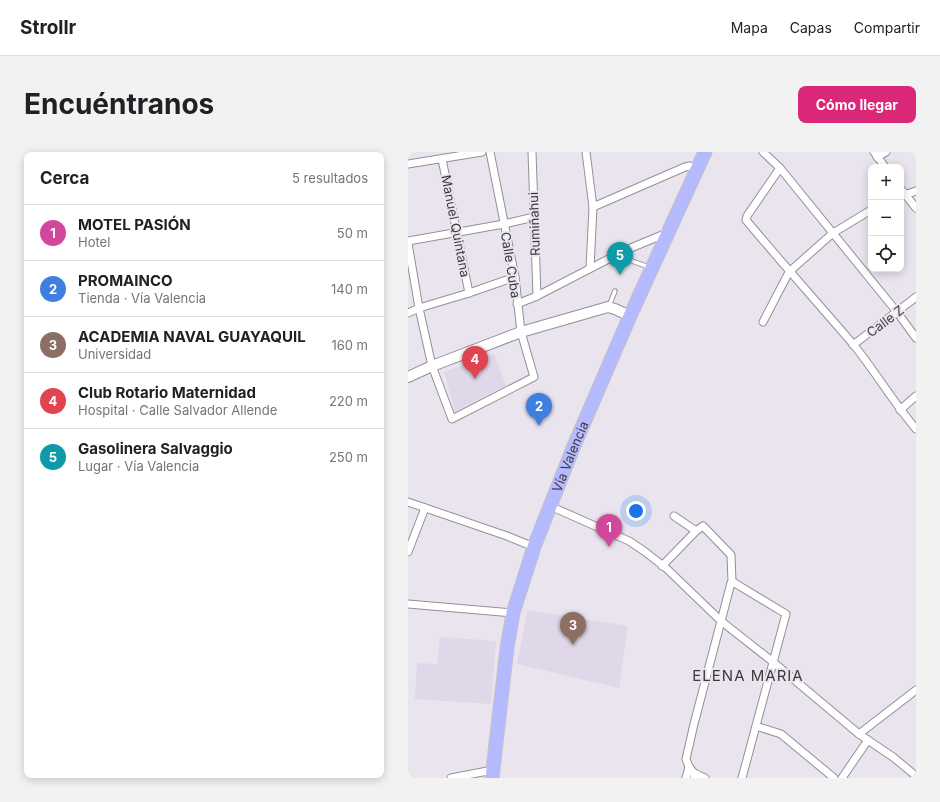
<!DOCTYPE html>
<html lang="es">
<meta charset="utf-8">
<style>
body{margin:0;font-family:Inter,sans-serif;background:#f2f2f2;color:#202124}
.controls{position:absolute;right:12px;top:12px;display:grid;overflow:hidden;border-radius:8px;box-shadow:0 2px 10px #0003}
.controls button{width:36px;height:36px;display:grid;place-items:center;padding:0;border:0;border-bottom:1px solid #e0e0e0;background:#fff;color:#202124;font:20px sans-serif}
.you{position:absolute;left:228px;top:359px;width:14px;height:14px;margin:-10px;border:3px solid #fff;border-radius:50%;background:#1a73e8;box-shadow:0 0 0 6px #1a73e833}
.badge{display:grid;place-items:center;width:26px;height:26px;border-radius:50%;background:#db2777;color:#fff;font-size:13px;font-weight:700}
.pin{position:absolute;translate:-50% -33px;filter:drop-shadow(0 1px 2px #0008)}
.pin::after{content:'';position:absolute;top:21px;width:14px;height:12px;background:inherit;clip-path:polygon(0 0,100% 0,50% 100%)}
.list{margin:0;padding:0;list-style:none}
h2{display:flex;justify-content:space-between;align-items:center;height:52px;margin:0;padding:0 16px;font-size:17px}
h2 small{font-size:13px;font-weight:400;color:#757577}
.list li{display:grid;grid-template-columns:26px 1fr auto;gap:12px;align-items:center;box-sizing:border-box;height:56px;padding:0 16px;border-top:1px solid #e0e0e0}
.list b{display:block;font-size:15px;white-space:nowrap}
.list p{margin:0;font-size:13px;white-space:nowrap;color:#757577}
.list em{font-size:13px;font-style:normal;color:#757577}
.icon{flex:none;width:22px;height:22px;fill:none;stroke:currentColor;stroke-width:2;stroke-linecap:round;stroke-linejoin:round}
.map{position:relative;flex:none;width:508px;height:626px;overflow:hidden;border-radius:8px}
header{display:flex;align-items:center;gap:24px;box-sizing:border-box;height:56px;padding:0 20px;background:#fff;border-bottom:1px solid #e0e0e0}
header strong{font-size:19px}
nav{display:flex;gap:22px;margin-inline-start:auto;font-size:14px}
.intro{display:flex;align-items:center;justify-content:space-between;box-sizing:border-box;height:96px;padding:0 24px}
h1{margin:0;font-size:28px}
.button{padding:10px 18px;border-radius:8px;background:#db2777;color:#fff;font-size:14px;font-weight:700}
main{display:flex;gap:24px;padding:0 24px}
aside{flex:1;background:#fff;border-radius:8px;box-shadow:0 2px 10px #0003}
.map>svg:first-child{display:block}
.built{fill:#e0d7e9}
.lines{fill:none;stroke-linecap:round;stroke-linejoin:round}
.lane-casing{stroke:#938f98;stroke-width:5.5}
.street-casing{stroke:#938f98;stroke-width:9}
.secondary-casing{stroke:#938f98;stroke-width:12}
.highway-casing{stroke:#c4c4c5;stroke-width:15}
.lane{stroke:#fff;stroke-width:3.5}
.street{stroke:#fff;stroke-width:7}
.secondary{stroke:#fff;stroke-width:10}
.highway{stroke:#b5b9fe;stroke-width:13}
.labels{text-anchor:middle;stroke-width:4;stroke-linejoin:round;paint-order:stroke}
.street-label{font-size:13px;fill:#3c3a3e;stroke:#e9e4ee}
.quarter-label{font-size:15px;letter-spacing:1px;fill:#3c3a3e;stroke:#e9e4ee}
</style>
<header>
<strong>Strollr</strong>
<nav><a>Mapa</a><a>Capas</a><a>Compartir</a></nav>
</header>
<div class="intro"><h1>Encuéntranos</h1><a class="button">Cómo llegar</a></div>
<main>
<aside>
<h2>Cerca<small>5 resultados</small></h2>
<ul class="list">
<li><span class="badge" style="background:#d1479c">1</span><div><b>MOTEL PASIÓN</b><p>Hotel</p></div><em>50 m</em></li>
<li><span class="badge" style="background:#3f7fe0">2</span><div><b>PROMAINCO</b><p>Tienda · Vía Valencia</p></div><em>140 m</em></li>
<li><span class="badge" style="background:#8d6e63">3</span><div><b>ACADEMIA NAVAL GUAYAQUIL</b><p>Universidad</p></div><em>160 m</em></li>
<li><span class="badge" style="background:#e0444e">4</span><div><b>Club Rotario Maternidad</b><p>Hospital · Calle Salvador Allende</p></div><em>220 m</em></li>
<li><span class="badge" style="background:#0f9aa8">5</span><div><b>Gasolinera Salvaggio</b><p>Lugar · Vía Valencia</p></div><em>250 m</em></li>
</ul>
</aside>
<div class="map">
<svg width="508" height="626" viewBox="0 0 508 626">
<rect width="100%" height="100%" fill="#e9e4ee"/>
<g class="built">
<polygon points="86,202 98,234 47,259 36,220"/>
<polygon points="120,458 220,474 211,536 109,512"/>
<polygon points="32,485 88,489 83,552 7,547 9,511 29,512"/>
</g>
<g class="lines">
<g class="lane-casing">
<g id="lane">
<polyline points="218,98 221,108 241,115"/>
<polyline points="201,154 207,139"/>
</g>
</g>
<g class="street-casing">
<g id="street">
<polyline points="124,0 129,144"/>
<polyline points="178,0 185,55 182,116"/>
<polyline points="355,0 372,16 489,160 508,186"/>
<polyline points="466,0 477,15"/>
<polyline points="469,5 478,0"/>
<polyline points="34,7 61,141"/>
<polyline points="0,12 74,0"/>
<path d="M372,16l-33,48 -1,4c35,42 71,82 107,124 22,27 40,58 63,85"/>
<polyline points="493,37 508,56"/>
<polyline points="493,44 508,39"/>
<polyline points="185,55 277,15 282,14 289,16"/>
<polyline points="0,89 96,72 126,65"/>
<polyline points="0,91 11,156 24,214 44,267 126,225 113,180 107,125 82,0"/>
<polyline points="109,152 129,144 218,98 259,81"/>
<polyline points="0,161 11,156 61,141 107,125"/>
<polyline points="355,170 381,120 425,81 463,58"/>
<polyline points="445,193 508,145"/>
<polyline points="492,258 508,244"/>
<polyline points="0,350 99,384 126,395"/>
<polyline points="142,354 221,389 236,399 258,416 313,469 365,510 451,582 485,605 508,624"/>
<polyline points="266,364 288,379 295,374 323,403 324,430"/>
<polyline points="0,400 17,356"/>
<polyline points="254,414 288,379"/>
<polyline points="0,452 105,461"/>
<polyline points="348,574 373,582 426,626"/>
<polyline points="451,582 508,538"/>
<polyline points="286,621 281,615 278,607 286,572 323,431 325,430 378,462 334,626"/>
<polyline points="286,625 286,621 297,626"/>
<polyline points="43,626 85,618"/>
<polyline points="278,626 281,615"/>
<polyline points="434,626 460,588"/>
</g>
</g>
<g class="secondary-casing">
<polyline id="secondary" points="0,225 24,214 113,180 200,155 207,157 222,164"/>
</g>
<g class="highway-casing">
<g id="highway">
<path id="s1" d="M84,626l15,-130 6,-35 21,-66 39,-99 57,-132 75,-164"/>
</g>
</g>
<use href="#lane" class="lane"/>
<use href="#street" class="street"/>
<use href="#secondary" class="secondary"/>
<use href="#highway" class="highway"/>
</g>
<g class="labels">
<g class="street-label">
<text transform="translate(126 72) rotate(-92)" y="5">Rumiñahui</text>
<text transform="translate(48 74) rotate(79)" y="5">Manuel Quintana</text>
<text transform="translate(103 113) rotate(81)" y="5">Calle Cuba</text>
<text transform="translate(477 169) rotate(-37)" y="5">Calle Z</text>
<text dy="5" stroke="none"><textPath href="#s1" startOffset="333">Vía Valencia</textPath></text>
</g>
<g class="quarter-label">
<text x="340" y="529">ELENA MARIA</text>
</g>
</g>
</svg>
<div class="controls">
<button>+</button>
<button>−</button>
<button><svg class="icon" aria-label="locate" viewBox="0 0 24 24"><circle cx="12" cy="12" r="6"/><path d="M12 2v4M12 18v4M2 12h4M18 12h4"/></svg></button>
</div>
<div class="you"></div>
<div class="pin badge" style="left:201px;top:395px;background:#d1479c">1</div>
<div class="pin badge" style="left:131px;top:274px;background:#3f7fe0">2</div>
<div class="pin badge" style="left:165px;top:493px;background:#8d6e63">3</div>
<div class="pin badge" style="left:67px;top:227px;background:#e0444e">4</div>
<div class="pin badge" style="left:212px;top:123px;background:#0f9aa8">5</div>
</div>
</main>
